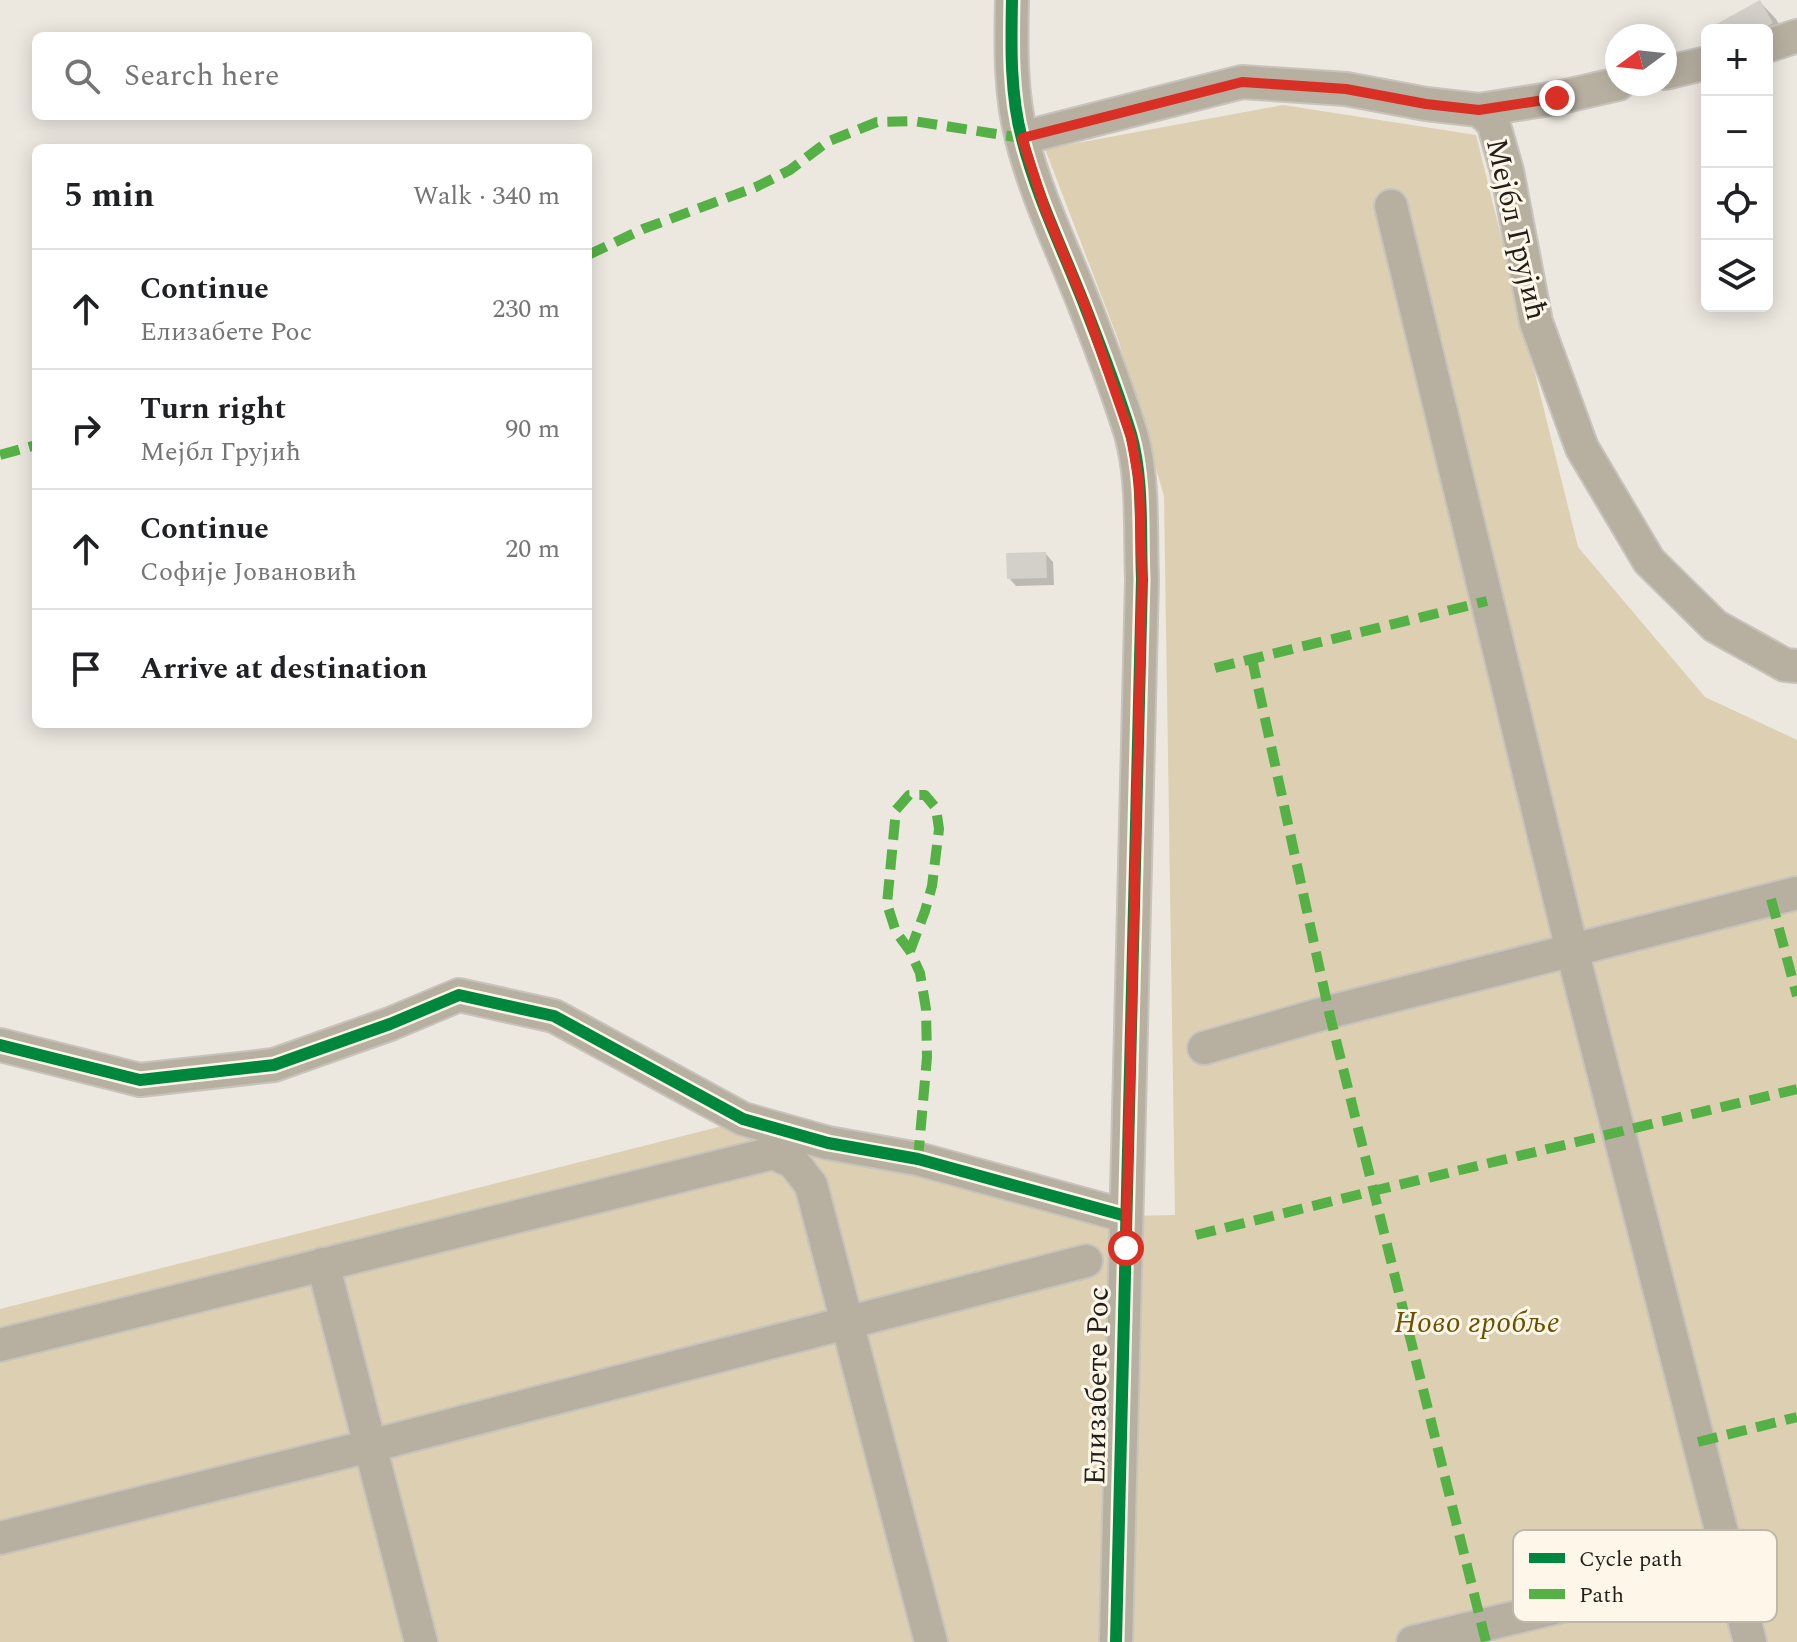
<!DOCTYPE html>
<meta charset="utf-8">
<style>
body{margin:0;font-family:Spectral,serif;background:#f6f6f6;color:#202124}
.controls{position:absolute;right:24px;top:24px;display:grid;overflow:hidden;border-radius:12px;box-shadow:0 4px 20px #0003}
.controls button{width:72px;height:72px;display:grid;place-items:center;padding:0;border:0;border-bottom:2px solid #e0e0e0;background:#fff;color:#202124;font:40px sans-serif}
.compass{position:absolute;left:1605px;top:24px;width:72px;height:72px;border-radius:50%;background:#fff;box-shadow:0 4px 20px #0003;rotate:255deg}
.stop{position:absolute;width:24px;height:24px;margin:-18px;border:6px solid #d93025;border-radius:50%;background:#fff}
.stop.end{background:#d93025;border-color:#fff;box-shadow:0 2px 8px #0008}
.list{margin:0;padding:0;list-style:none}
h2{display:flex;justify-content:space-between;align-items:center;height:104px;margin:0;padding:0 32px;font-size:34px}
h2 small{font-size:26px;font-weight:400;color:#757577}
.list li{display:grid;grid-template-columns:52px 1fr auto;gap:24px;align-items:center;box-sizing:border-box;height:120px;padding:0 32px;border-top:2px solid #e0e0e0}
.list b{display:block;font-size:30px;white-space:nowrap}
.list p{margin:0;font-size:26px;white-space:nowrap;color:#757577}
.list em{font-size:26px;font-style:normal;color:#757577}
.icon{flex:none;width:44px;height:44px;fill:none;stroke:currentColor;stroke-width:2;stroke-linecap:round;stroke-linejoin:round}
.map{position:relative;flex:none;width:1797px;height:1642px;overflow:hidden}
.search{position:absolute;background:#fff;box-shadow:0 4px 20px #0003;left:32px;top:32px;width:560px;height:88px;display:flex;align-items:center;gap:20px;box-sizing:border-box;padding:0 28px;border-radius:12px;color:#757577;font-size:30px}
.panel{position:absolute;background:#fff;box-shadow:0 4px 20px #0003;left:32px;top:144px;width:560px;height:584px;border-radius:12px}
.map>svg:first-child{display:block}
.green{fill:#ddcfb1}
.shadow{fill:#0003}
.building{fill:#d3d0ca}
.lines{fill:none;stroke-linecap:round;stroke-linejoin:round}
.minor-casing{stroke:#c7c3bd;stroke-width:36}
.minor{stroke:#b7b0a1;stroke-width:32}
.quiet{stroke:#55b145;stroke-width:10;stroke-dasharray:20 10;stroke-linecap:butt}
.cycleway-casing{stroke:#fef7e9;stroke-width:17}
.cycleway{stroke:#00873e;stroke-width:12}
.route{stroke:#d93025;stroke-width:10}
.labels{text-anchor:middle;stroke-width:6;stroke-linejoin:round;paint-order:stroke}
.street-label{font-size:30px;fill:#221f1a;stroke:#fef7e9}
.park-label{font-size:30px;font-style:italic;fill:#6b5001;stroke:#fef7e9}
.key{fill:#fef7e9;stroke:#bcb6ab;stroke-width:2}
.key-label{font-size:22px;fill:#221f1a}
</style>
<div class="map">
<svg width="1797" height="1642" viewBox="0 0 1797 1642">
<rect width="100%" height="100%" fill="#ece8e0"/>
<polygon class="green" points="1283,105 1476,135 1578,547 1705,697 1797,740 1797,1642 0,1642 0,1309 734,1123 1126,1216 1175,1215 1164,496 1118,339 1045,149"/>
<g class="shadow">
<polygon points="1760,2 1776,19 1788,40 1767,30 1718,30"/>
<polygon points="1046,554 1053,562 1054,585 1016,586 1009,578"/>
</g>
<g class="building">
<polygon points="1760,0 1773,23 1760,30 1716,30 1713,26"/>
<polygon points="1046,552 1047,578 1007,579 1006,553"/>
</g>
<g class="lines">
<g class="minor-casing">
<g id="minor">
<path d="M1012,0c-1,46 -2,94 10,139 15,59 42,113 64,170 16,41 32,83 45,125 13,46 9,98 11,145l-26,1063"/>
<polyline points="1767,46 1797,36"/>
<polyline points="1665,73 1707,63"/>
<polyline points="1479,110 1557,98 1618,84"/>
<polyline points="1022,138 1242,82 1346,89 1426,104 1479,110 1493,122 1507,171 1536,322 1582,448 1649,561 1715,626 1785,665 1797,666"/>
<polyline points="1391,206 1572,950 1750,1642"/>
<polyline points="0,1045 140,1080 274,1065 390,1024 459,995 554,1016 743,1119 828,1143 918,1159 1126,1216"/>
<polyline points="1204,1048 1329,1012 1797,893"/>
<polyline points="323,1264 421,1642"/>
<polyline points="0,1345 773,1153 793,1162 811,1185 931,1642"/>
<polyline points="0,1538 370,1446 1086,1261"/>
<polyline points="1413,1642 1729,1566"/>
</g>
</g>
<use href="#minor" class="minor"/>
<g class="quiet">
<polyline points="588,255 643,229 756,187 790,170 827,142 877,122 913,121 1022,138"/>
<polyline points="0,455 36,445"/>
<polyline points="1252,659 1329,1012 1486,1642"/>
<polyline points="1215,668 1487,601"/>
<polyline points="1771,899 1797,996"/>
<polyline points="910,951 925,911 932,886 939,829 936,808 925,795 909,795 896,810 887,904 896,932 910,951 920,973 926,1009 927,1057 918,1159"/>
<polyline points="1196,1235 1373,1191 1797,1089"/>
<polyline points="1698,1442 1797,1417"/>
</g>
<g class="cycleway-casing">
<g id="cycleway">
<path d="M1012,0c-1,46 -2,94 10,139 15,59 42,113 64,170 16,41 32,83 45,125 13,46 9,98 11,145l-26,1063"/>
<polyline points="0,1045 140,1080 274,1065 390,1024 459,995 554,1016 743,1119 828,1143 918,1159 1126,1216"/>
</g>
</g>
<use href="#cycleway" class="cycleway"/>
</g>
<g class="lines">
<polyline class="route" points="1126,1248 1142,579 1139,482 1131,437 1086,308 1045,209 1022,138 1242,82 1346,89 1426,104 1479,110 1557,98"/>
</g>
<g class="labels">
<g class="street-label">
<text transform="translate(1517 229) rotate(77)" y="10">Мејбл Грујић</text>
<text transform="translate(1096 1386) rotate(-89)" y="10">Елизабете Рос</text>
</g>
<g class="park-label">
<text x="1477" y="1332">Ново гробље</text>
</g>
</g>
<rect x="1513" y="1530" width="264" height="92" rx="12" class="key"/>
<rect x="1529" y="1553" width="36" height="10" fill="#00873e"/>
<rect x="1529" y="1589" width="36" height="10" fill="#55b145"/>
<g class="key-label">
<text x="1579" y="1566">Cycle path</text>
<text x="1579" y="1602">Path</text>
</g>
</svg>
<div class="controls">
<button>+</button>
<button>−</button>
<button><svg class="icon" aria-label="locate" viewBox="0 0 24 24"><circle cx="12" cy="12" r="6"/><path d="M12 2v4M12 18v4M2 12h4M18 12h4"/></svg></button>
<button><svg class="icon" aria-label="layers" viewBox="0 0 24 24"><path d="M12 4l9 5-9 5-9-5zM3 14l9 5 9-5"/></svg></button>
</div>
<svg class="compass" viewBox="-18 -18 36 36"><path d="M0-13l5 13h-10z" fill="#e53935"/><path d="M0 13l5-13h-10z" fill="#757577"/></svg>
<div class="stop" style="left:1126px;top:1248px"></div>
<div class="stop end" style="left:1557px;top:98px"></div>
<div class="search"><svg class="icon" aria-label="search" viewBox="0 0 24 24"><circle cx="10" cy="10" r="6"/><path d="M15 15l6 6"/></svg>Search here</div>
<section class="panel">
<h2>5 min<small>Walk · 340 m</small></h2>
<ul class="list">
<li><svg class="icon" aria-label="ahead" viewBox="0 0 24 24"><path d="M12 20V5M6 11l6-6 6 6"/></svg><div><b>Continue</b><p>Елизабете Рос</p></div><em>230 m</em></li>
<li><svg class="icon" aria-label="right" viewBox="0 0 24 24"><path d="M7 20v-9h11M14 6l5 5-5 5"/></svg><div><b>Turn right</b><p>Мејбл Грујић</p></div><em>90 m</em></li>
<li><svg class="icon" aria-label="ahead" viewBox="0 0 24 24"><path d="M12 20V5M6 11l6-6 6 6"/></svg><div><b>Continue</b><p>Софије Јовановић</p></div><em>20 m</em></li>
<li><svg class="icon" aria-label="arrive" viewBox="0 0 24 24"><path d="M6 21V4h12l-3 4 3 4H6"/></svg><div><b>Arrive at destination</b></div></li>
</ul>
</section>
</div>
